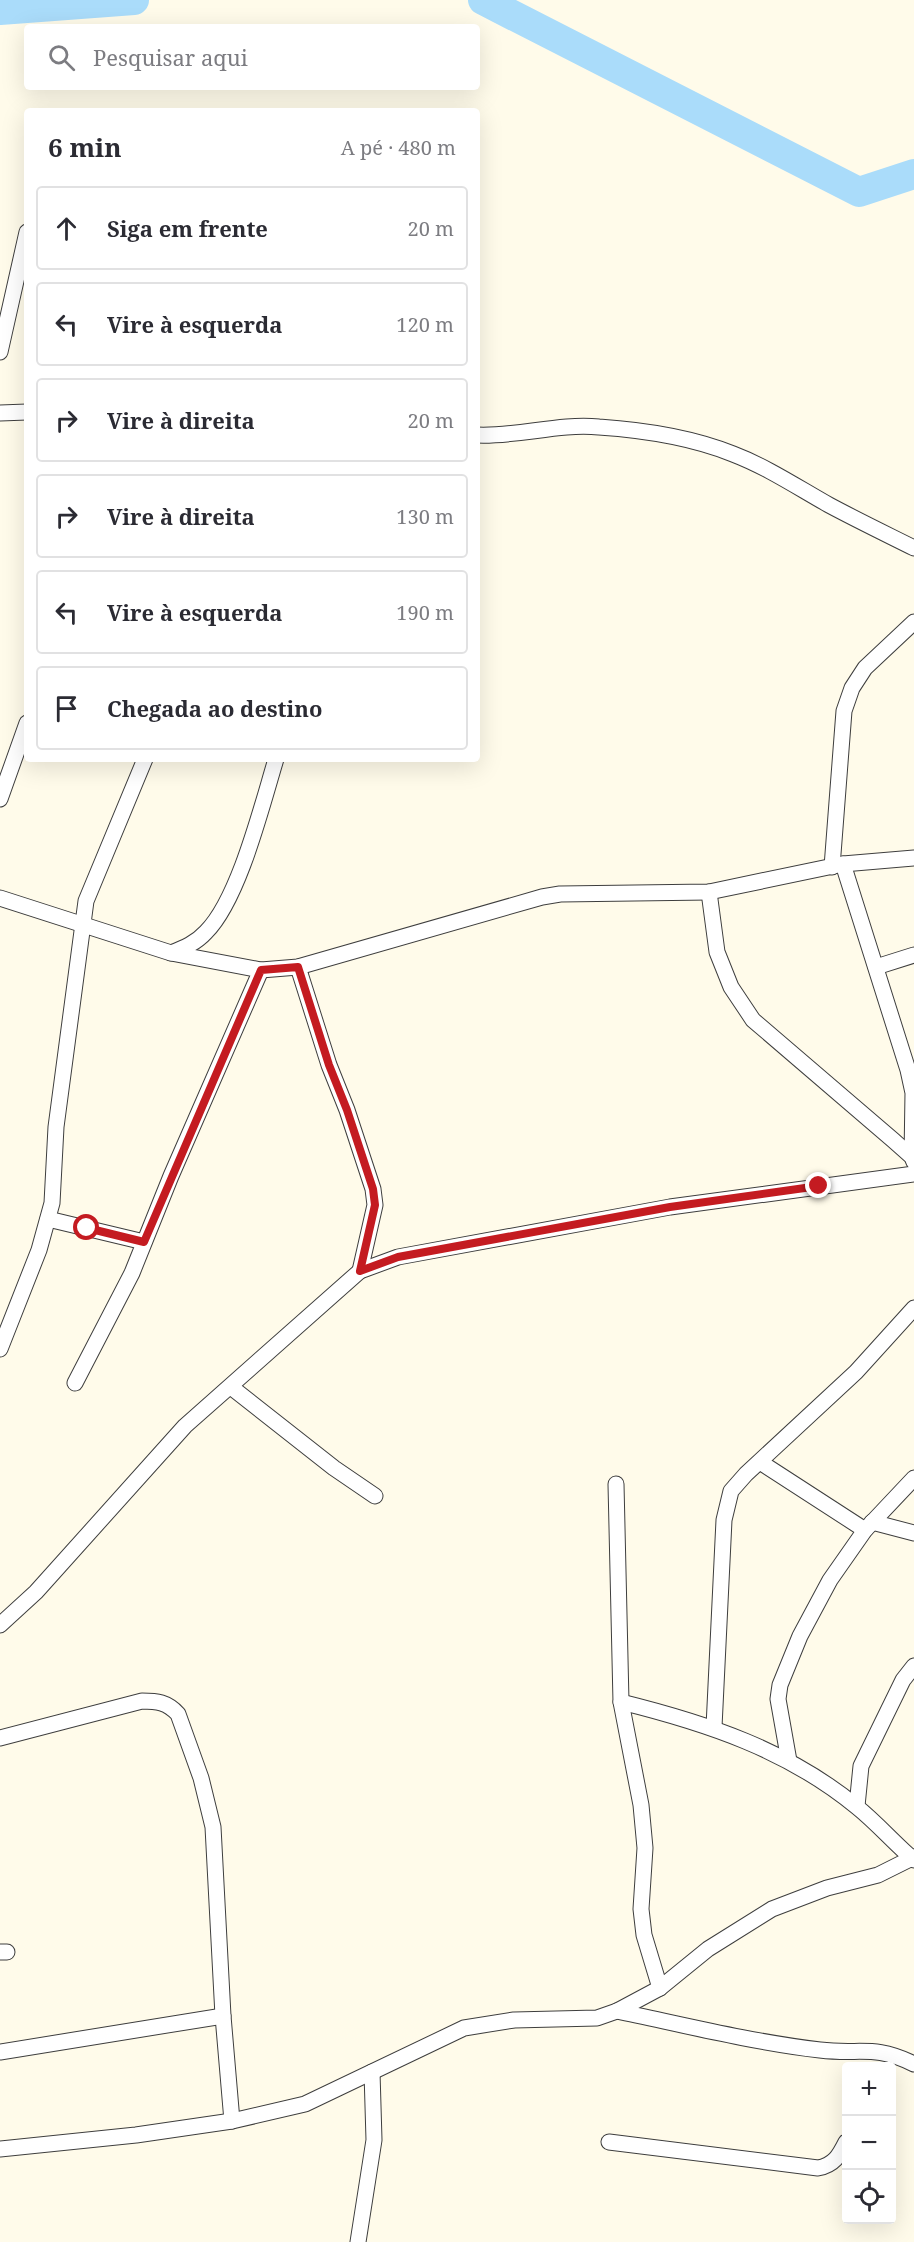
<!DOCTYPE html>
<html lang="pt">
<meta charset="utf-8">
<style>
body{margin:0;font-family:"Noto Serif",serif;background:#f2f2f3;color:#2b2b33}
.controls{position:absolute;right:18px;bottom:18px;display:grid;overflow:hidden;border-radius:6px;box-shadow:0 6px 24px #0002}
.controls button{width:54px;height:54px;display:grid;place-items:center;padding:0;border:0;border-bottom:2px solid #e1e1e2;background:#fff;color:#2b2b33;font:30px sans-serif}
.stop{position:absolute;width:18px;height:18px;margin:-14px;border:4px solid #c41b21;border-radius:50%;background:#fff}
.stop.end{background:#c41b21;border-color:#fff;box-shadow:0 2px 6px #0008}
.list{margin:0;padding:0;list-style:none}
h2{display:flex;justify-content:space-between;align-items:center;height:78px;margin:0;padding:0 24px;font-size:26px}
h2 small{font-size:20px;font-weight:400;color:#7c7c81}
.list li{display:grid;grid-template-columns:39px 1fr auto;gap:18px;align-items:center;box-sizing:border-box;height:84px;margin:0 12px 12px;padding:0 12px;border:2px solid #e1e1e2;border-radius:6px}
.list b{display:block;font-size:22px;white-space:nowrap}
.list em{font-size:20px;font-style:normal;color:#7c7c81}
.icon{flex:none;width:33px;height:33px;fill:none;stroke:currentColor;stroke-width:2;stroke-linecap:round;stroke-linejoin:round}
.map{position:relative;flex:none;width:914px;height:2242px;overflow:hidden}
.search{position:absolute;background:#fff;box-shadow:0 6px 24px #0002;left:24px;top:24px;width:456px;height:66px;display:flex;align-items:center;gap:15px;box-sizing:border-box;padding:0 21px;border-radius:6px;color:#7c7c81;font-size:22px}
.panel{position:absolute;background:#fff;box-shadow:0 6px 24px #0002;left:24px;top:108px;width:456px;height:654px;border-radius:6px}
.map>svg:first-child{display:block}
.lines{fill:none;stroke-linecap:round;stroke-linejoin:round}
.river{stroke:#aadcfa;stroke-width:30}
.street-casing{stroke:#3e3e3e;stroke-width:17}
.street{stroke:#fff;stroke-width:15}
.route{stroke:#c41b21;stroke-width:8}
</style>
<div class="map">
<svg width="914" height="2242" viewBox="0 0 914 2242">
<rect width="100%" height="100%" fill="#fffbea"/>
<g class="lines">
<g class="river">
<polyline points="483,0 859,192 914,174"/>
<polyline points="0,10 134,0"/>
</g>
<g class="street-casing">
<g id="street">
<polyline points="0,352 27,232"/>
<polyline points="0,413 27,412"/>
<path d="M477,435c41,2 81,-12 122,-8 44,3 92,10 134,27 34,13 64,33 96,51 28,15 57,29 85,43"/>
<polyline points="0,799 27,723"/>
<polyline points="843,864 908,1070 913,1093 912,1157"/>
<polyline points="832,867 844,711 852,688 865,668 914,622"/>
<polyline points="709,892 717,952 731,987 753,1020 893,1140 912,1157 914,1162"/>
<polyline points="0,898 171,953 261,970 298,967 542,897 560,894 709,892 843,864 914,858"/>
<path d="M171,953c13,-5 25,-10 35,-21 33,-33 56,-127 70,-173"/>
<polyline points="298,967 329,1065 347,1110 373,1189 375,1205 360,1271"/>
<polyline points="876,967 914,955"/>
<polyline points="48,1219 144,1242"/>
<polyline points="0,1349 39,1250 52,1203 56,1127 86,901 145,759"/>
<polyline points="75,1383 132,1273 171,1176 261,970"/>
<polyline points="231,1387 334,1468 375,1496"/>
<polyline points="760,1462 865,1530"/>
<polyline points="616,1484 621,1702 641,1805 645,1848 641,1909 644,1935 660,1988"/>
<polyline points="872,1522 914,1533"/>
<polyline points="0,1625 36,1592 185,1426 360,1271 398,1257 670,1207 914,1174"/>
<path d="M621,1702c85,21 167,48 236,105 20,16 37,36 57,53"/>
<polyline points="714,1727 724,1520 731,1491 746,1474 856,1372 914,1308"/>
<path d="M0,1738l142,-37c15,0 25,1 36,13l23,64 12,49 10,189 9,105"/>
<polyline points="789,1761 778,1699 780,1685 800,1636 830,1580 865,1530 914,1478"/>
<polyline points="857,1806 861,1766 903,1680 914,1666"/>
<polyline points="0,1952 7,1952"/>
<path d="M617,2011c67,14 135,31 203,39 41,5 53,-6 94,14"/>
<polyline points="0,2052 223,2016"/>
<path d="M609,2142l209,26c16,-3 21,-12 28,-26"/>
<polyline points="0,2149 136,2135 232,2121 305,2104 464,2028 514,2020 597,2018 617,2011 660,1988 708,1949 772,1909 827,1888 878,1875 914,1857"/>
<polyline points="358,2242 374,2140 372,2072"/>
</g>
</g>
<use href="#street" class="street"/>
</g>
<g class="lines">
<polyline class="route" points="87,1228 144,1242 261,970 298,967 329,1065 347,1110 373,1189 375,1205 360,1271 398,1257 670,1207 819,1186"/>
</g>
</svg>
<div class="controls">
<button>+</button>
<button>−</button>
<button><svg class="icon" aria-label="locate" viewBox="0 0 24 24"><circle cx="12" cy="12" r="6"/><path d="M12 2v4M12 18v4M2 12h4M18 12h4"/></svg></button>
</div>
<div class="stop" style="left:87px;top:1228px"></div>
<div class="stop end" style="left:819px;top:1186px"></div>
<div class="search"><svg class="icon" aria-label="search" viewBox="0 0 24 24"><circle cx="10" cy="10" r="6"/><path d="M15 15l6 6"/></svg>Pesquisar aqui</div>
<section class="panel">
<h2>6 min<small>A pé · 480 m</small></h2>
<ul class="list">
<li><svg class="icon" aria-label="ahead" viewBox="0 0 24 24"><path d="M12 20V5M6 11l6-6 6 6"/></svg><div><b>Siga em frente</b></div><em>20 m</em></li>
<li><svg class="icon" aria-label="left" viewBox="0 0 24 24"><path d="M17 20v-9H6M10 6l-5 5 5 5"/></svg><div><b>Vire à esquerda</b></div><em>120 m</em></li>
<li><svg class="icon" aria-label="right" viewBox="0 0 24 24"><path d="M7 20v-9h11M14 6l5 5-5 5"/></svg><div><b>Vire à direita</b></div><em>20 m</em></li>
<li><svg class="icon" aria-label="right" viewBox="0 0 24 24"><path d="M7 20v-9h11M14 6l5 5-5 5"/></svg><div><b>Vire à direita</b></div><em>130 m</em></li>
<li><svg class="icon" aria-label="left" viewBox="0 0 24 24"><path d="M17 20v-9H6M10 6l-5 5 5 5"/></svg><div><b>Vire à esquerda</b></div><em>190 m</em></li>
<li><svg class="icon" aria-label="arrive" viewBox="0 0 24 24"><path d="M6 21V4h12l-3 4 3 4H6"/></svg><div><b>Chegada ao destino</b></div></li>
</ul>
</section>
</div>
